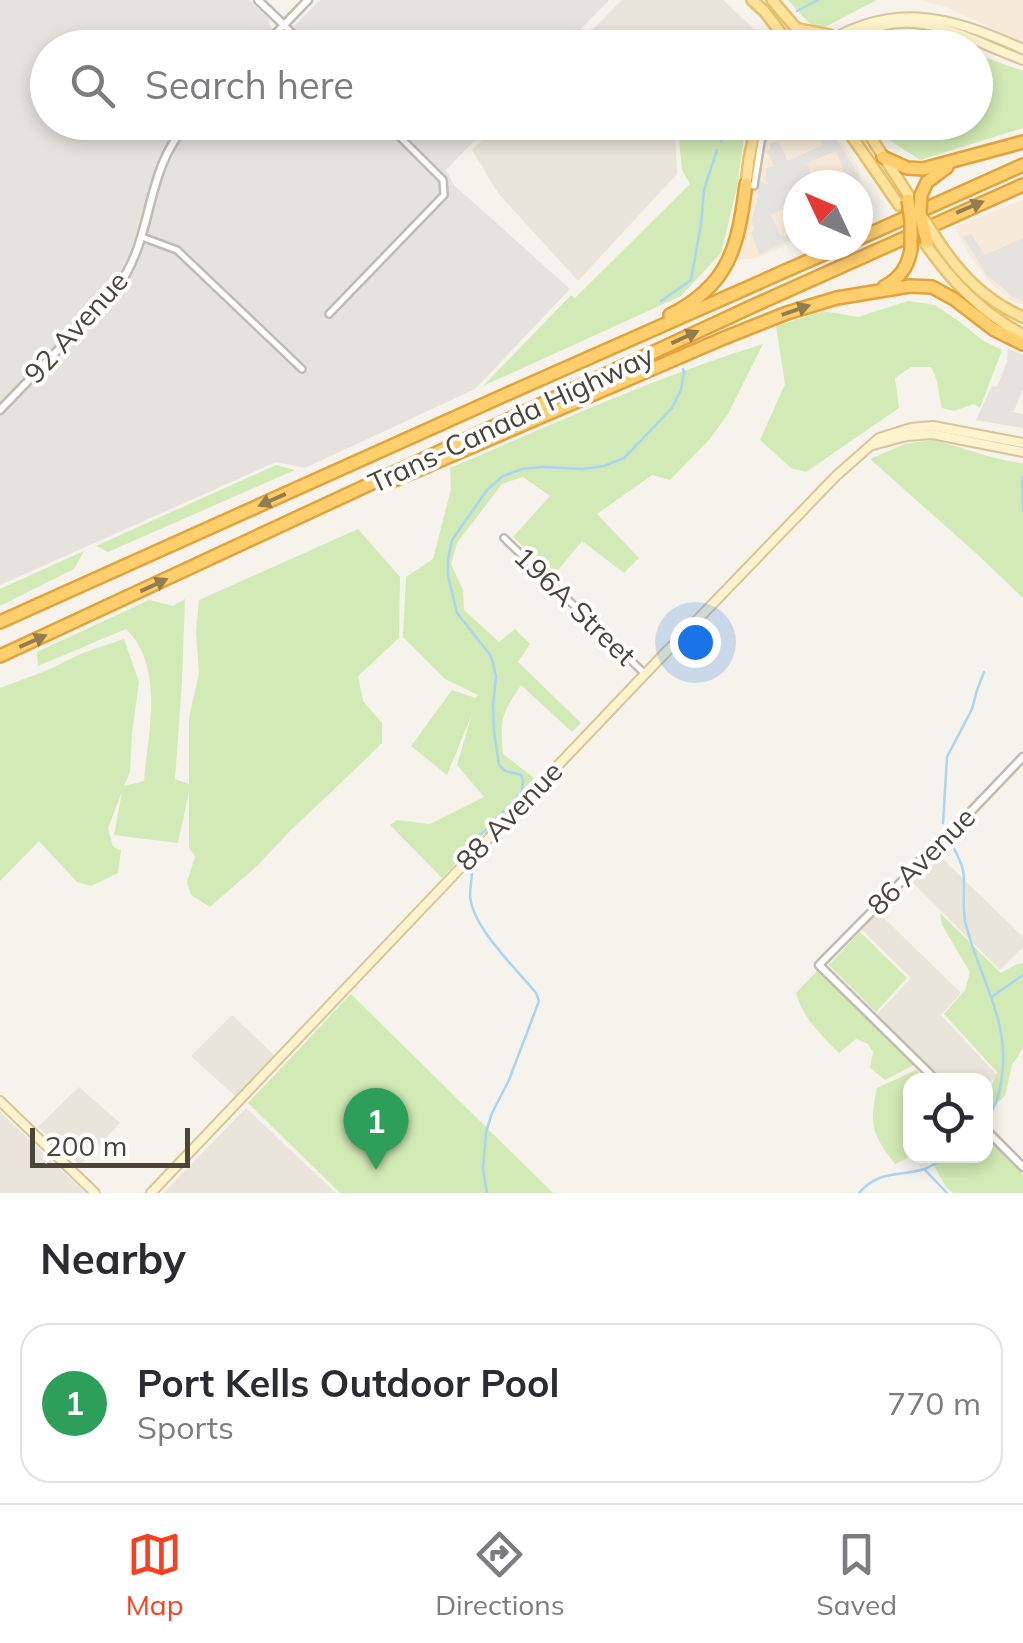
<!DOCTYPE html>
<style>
body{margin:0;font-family:Mulish,sans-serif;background:#f2f2f3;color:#2b2b33}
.controls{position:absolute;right:30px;bottom:30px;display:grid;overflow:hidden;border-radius:20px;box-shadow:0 5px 15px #0003}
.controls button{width:90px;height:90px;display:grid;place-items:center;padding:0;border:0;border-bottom:2px solid #e1e1e2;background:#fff;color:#2b2b33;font:50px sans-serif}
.compass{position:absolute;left:783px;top:170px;width:90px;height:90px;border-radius:50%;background:#fff;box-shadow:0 5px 15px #0003;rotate:314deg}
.scale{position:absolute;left:30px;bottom:25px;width:160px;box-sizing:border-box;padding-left:10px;border:5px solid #4b4439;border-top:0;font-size:28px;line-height:35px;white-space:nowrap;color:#4b4439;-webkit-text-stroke:8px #fff;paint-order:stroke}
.you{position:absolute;left:695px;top:642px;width:35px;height:35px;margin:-25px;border:8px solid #fff;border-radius:50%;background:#1a73e8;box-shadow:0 0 0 15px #1a73e833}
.badge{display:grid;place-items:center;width:65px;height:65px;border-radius:50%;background:#fc3f1d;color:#fff;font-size:32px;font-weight:700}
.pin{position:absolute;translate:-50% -82px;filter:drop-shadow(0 2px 5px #0008)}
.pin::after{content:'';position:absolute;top:52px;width:35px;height:30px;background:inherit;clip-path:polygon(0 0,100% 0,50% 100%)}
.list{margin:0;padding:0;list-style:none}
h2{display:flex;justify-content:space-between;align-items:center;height:130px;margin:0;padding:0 40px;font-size:42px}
h2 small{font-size:32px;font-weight:400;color:#7c7c81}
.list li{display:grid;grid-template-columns:65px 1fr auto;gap:30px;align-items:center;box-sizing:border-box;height:160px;margin:0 20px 20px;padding:0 20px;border:2px solid #e1e1e2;border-radius:30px}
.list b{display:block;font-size:38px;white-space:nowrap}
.list p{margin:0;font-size:32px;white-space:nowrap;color:#7c7c81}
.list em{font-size:32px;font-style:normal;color:#7c7c81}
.icon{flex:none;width:55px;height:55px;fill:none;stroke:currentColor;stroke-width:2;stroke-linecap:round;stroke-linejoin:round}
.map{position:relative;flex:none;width:1023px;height:1193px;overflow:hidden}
.search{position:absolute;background:#fff;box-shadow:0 5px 15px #0003;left:30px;right:30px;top:30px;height:110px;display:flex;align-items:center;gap:25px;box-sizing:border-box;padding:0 35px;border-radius:55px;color:#7c7c81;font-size:38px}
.sheet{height:310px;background:#fff}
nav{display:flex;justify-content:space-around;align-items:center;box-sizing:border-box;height:140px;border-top:2px solid #e1e1e2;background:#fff;font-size:28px;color:#7c7c81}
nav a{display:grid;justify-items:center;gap:5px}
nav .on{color:#fc3f1d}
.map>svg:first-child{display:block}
.residential{fill:#eae5da}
.commercial{fill:#f7ead8}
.industrial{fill:#e6e2dd}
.green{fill:#d2eab5}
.parking{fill:#e5e3e0}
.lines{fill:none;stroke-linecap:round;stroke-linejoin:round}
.stream{stroke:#a9d4f2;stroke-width:2.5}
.minor-casing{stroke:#c2bbae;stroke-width:10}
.tertiary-casing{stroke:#c2bbae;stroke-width:11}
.secondary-casing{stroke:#d6c79b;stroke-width:12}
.primary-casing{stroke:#e6c16a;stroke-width:14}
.motorway-casing{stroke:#e0a43c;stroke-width:16}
.minor{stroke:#fff;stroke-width:5}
.tertiary{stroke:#fff;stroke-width:6}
.secondary{stroke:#fff3cd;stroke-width:8}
.primary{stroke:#ffe39c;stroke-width:9}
.motorway{stroke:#ffcf6e;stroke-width:11}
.primary-bridge-casing{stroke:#e6c16a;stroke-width:14;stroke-linecap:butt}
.motorway-bridge-casing{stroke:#e0a43c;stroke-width:16;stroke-linecap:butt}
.primary-bridge{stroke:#ffe39c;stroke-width:9}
.motorway-bridge{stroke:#ffcf6e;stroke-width:11}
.oneway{fill:#937c4e}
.labels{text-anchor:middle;stroke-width:8;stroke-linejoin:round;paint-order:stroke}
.street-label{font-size:28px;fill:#4b4439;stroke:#fff}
</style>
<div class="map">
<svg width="1023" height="1193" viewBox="0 0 1023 1193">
<rect width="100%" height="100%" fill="#f6f3ec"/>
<g class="residential">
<polygon points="622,0 723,0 755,30 741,47 575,47"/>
<polygon points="500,123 680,123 675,129 677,174 578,281 498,193 472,150"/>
<polygon points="938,854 1023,937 1023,947 1000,970 912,882"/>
<polygon points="878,912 961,993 941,1015 997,1075 986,1086 986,1080 942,1080 876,1015 911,978 861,929"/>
<polygon points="232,1015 274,1055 236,1097 191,1056"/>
<polygon points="79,1087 120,1123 80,1165 38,1127"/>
<polygon points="246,1108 336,1193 163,1193"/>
<polygon points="0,1112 85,1193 0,1193"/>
</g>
<g class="commercial">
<polygon points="919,0 1023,0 1023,43 946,7"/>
<polygon points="773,123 830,123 858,166 870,209 858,214 858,185 798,185 798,240 759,257 735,261 744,234 749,197 753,198 764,147"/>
<polygon points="1023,199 1023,305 1010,300 989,281 969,255 955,227"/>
</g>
<polygon class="industrial" points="0,0 249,0 268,18 270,26 281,39 320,0 609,0 563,47 48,48 48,122 491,123 446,170 454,185 570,289 475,389 305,468 276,462 0,585"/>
<g class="green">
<polygon points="788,0 875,0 875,1 821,29 809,23"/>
<polygon points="900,32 927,34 960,47 859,47 871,37"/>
<polygon points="976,54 1023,71 1023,128 920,160 892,142 877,123 976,122"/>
<polygon points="685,122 746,123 737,187 721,253 681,296 483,386 571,295 575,298 690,184 682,170 678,130"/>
<path d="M908,301l27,4 25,17 22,18 20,10 -22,58 -6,-4 -20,7 -12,-3c-4,-14 -3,-28 -11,-41h-20l-16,11 4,30 -93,64 -15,-4 -31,-28 25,-56 -9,-58 47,-15 35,6z"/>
<path d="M763,344l-35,70 -19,26 -39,40 -18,-5 -55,39 42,44 -15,15 -42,-32 -28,34 -41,-38 37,-41 -27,-19 -21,7 -45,59 -6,21 12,26 1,20 35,32 16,-13 15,15 -12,18 63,61 -9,9 -51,-47c-20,30 -21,34 -18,69l31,24 -92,100 -52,-53 7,-5 33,4 54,-27 -27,-32 15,-51 -25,61 -36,-29 41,-56 24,8 2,-3 -33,-16 -42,-42 3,-60 27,-18 18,-70 -1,-21c103,-44 206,-91 313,-124z"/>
<path d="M933,440c30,7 59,20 90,23v135l-45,-43 -108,-96 35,-15z"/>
<polygon points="276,465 295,470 108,552 96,546"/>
<path d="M358,529l42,48 -1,61 -41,38 5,25 19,22v20l-13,13 -80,76 -31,33 -48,42 -19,-12 -4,-13 8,-25 -6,-10v-55l-11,51 -64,-8 8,-43 -14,36 5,19 8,3 -3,23 -27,13 -14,-4 -38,-41 -39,40v-193l48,-18 32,-16 44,-15 15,43 -7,51 -2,39 -6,14 20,-5c4,-48 21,-114 -18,-152l-88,37 -1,-14 112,-52 24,6 12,-7 -3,82 -7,98 14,5v-66l10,-45 -3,-41 3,-32z"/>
<polygon points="84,551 74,569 0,606 0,589"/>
<polygon points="940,913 1001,973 1015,965 1023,963 1023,1048 1012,1065 1005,1096 986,1112 986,1100 997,1072 944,1014 965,990 970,972 942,925"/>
<polygon points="860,932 907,978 876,1012 829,965"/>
<path d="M818,970l96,95 -29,15 -15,-12 3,-16 -5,-8 -12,-5 -17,14c-17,-17 -37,-36 -43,-60z"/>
<polygon points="351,994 553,1193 340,1193 248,1103"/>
<path d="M916,1070l11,10h-17l1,76 -16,8c-23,-30 -26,-39 -18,-76z"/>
<polygon points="986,1140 990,1141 1023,1174 1023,1193 953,1193 946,1187 929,1156 986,1156"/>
</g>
<g class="parking">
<polygon points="815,123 826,123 854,167 860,178 855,183 860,184 865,206 858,211 858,185 830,185 846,176 836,151 807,163 816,185 798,185 798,201 771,215 780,235 784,236 798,230 798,237 759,254 751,232 754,230 752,220 758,196 756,193 760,181 766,184 769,183 765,181 767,168 774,166 767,151 771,149 769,144 778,140 788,161 823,145"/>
<polygon points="971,234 985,255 1023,238 1023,301 1013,297 986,274 963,237"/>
<polygon points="1008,349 1023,355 1023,389 1014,411 1009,411 1023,414 1023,428 976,420 992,386 997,387 1007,362"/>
</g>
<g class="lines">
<g class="stream">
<polyline points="797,11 818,0"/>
<polyline points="761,48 768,32"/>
<polyline points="721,141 729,122"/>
<polyline points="661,301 691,280 701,224 704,190 717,150"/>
<polyline points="1022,477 1023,511"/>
<polyline points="943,823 947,757 972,709 977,690 984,672"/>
<path d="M950,841c5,9 11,20 13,29 3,18 -2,37 3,55 14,55 46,98 35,158 -3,15 -5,24 -15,35"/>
<polyline points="467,852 468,844 485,831 522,792 523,780 521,775 505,771 499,765 494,731 493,705 496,676 491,656 457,613 448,576 448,559 452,540 487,490 503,476 522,469 543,467 583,469 604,466 624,458 672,408 681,390 684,372 683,369"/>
<path d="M472,865c1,10 -2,20 -2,31 3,33 46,72 66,97l3,8 -30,79 -17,33 -6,19 -3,37 4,24"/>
<polyline points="993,996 1023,975"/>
<polyline points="925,1170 947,1193"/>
<path d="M859,1193c22,-25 41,-15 68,-25 7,-3 15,-9 22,-12"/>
</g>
<g class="minor-casing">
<g id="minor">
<polyline points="284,25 307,48"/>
<polyline points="747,184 754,186 761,142 767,122"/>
<polyline points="142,237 177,250 302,369"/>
<polyline points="329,314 444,195 443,180 385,122"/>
<polyline points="504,538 645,674"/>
</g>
</g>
<g class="tertiary-casing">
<g id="tertiary">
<polyline points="258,0 284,25"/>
<polyline points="262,48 308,0"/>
<path d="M0,410l113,-117c44,-54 28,-120 76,-171"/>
<polyline points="936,1080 819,965 902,881 923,857 936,848 1023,757"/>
<polyline points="986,1130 1023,1167"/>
</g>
</g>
<g class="secondary-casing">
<g id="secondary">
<path d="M838,45c73,-45 114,-12 185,15"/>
<path d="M817,48c73,-48 128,-34 206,1"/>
<polyline points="873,445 907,436 932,434 1023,452"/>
<polyline points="0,1101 95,1193"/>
<polyline points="151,1193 645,674 836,476 879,438 911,428 933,426 1023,443"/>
</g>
</g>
<g class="primary-casing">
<g id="primary">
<polyline points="752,0 765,12 792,48"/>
<polyline points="772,0 813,48"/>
<polyline points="799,29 830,35"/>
<polyline points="838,48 839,44"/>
<polyline points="842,122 899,205"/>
<polyline points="861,122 911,199"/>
<polyline points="746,184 749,159 757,122"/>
<path d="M936,238c23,35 48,62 87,79"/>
<path d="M925,243c27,39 56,69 98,92"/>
</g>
</g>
<g class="motorway-casing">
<g id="motorway">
<polyline points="883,157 907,168 923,169 1023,142"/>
<polyline points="921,195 927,182 947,167"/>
<polyline points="858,239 1023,165"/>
<path d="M884,287c16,-9 24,-20 27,-38"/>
<path d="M670,315c60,-30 68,-69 76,-131"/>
<polyline points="390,482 724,338 787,313 837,298 910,286 932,287 954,299 993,329 1023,344"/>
<polyline points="0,622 523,387 844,245"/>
<polyline points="0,656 753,306 1023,185"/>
</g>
</g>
<use href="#minor" class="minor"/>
<use href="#tertiary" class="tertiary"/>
<use href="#secondary" class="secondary"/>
<use href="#primary" class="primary"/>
<use href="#motorway" class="motorway"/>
<g class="primary-bridge-casing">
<polyline id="primary-bridge" points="924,219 936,238"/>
</g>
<g class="motorway-bridge-casing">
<g id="motorway-bridge">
<polyline points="921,195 920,213 927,242"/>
<polyline points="908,200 911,221 911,249"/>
</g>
</g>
<use href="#primary-bridge" class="primary-bridge"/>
<use href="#motorway-bridge" class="motorway-bridge"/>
</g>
<defs><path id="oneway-solid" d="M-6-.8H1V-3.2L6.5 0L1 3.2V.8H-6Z" transform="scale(2.5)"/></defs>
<g class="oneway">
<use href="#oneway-solid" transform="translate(970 207) rotate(-23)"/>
<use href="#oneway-solid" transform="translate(796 310) rotate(-19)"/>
<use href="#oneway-solid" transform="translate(685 337) rotate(-25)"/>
<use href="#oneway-solid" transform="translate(272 500) rotate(156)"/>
<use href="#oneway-solid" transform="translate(154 585) rotate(-25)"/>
<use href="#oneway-solid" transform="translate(33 641) rotate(-24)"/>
</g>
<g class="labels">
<g class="street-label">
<text transform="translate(76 327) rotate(-48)" y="10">92 Avenue</text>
<text transform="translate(511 419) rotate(-25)" y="10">Trans-Canada Highway</text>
<text transform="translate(575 606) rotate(44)" y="10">196A Street</text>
<text transform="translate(509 816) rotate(-46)" y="10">88 Avenue</text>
<text transform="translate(921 861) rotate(-45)" y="10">86 Avenue</text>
</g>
</g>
</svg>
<div class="controls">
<button><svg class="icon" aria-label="locate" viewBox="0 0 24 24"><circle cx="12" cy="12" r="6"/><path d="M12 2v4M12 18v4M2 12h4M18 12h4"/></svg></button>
</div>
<svg class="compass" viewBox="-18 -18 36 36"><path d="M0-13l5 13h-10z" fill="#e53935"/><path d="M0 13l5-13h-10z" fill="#7c7c81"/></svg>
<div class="scale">200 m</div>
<div class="you"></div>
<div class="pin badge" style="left:376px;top:1170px;background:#2e9e5b">1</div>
<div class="search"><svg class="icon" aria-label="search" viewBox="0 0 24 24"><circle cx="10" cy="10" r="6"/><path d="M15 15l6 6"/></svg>Search here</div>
</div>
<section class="sheet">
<h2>Nearby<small></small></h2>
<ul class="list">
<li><span class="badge" style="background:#2e9e5b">1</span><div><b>Port Kells Outdoor Pool</b><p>Sports</p></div><em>770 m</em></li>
</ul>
</section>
<nav>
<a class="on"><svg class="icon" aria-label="map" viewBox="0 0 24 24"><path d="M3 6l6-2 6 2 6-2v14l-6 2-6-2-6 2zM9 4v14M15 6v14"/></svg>Map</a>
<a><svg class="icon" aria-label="directions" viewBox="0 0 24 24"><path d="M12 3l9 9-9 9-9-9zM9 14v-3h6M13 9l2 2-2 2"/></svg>Directions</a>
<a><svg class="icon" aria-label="saved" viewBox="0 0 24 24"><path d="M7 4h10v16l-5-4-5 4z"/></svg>Saved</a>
</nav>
